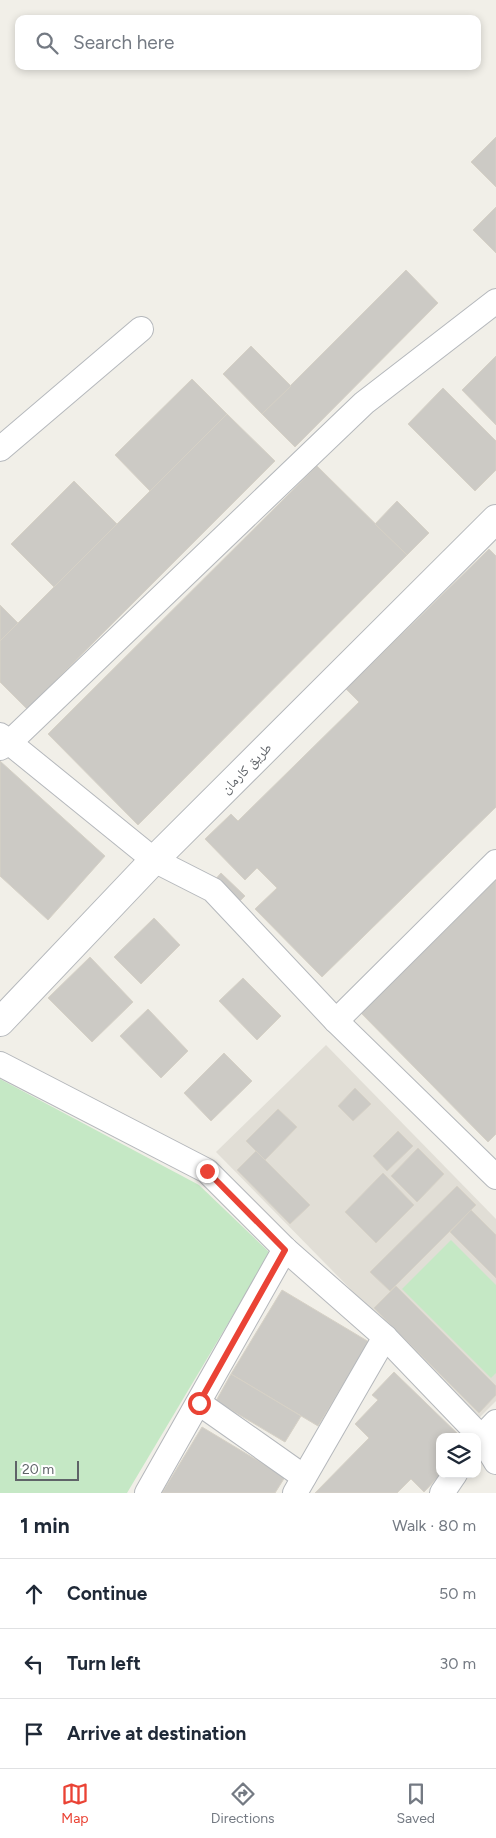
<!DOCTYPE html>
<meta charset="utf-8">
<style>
body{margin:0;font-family:Figtree,"Noto Naskh Arabic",sans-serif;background:#f2f2f3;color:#1f2937}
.controls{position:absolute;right:15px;bottom:15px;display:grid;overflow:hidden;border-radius:10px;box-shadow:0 2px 8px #0003}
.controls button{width:45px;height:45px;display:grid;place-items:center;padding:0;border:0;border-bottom:1px solid #e0e1e3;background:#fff;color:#1f2937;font:25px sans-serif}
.scale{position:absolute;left:15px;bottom:12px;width:64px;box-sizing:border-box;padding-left:5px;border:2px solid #5f6368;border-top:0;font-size:14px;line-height:18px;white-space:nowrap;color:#5f6368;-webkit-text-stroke:4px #fff;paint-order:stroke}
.stop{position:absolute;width:15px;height:15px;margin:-11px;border:4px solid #ea4335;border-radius:50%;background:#fff}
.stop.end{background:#ea4335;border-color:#fff;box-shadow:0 1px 5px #0008}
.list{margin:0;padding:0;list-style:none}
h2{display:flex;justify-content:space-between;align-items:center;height:65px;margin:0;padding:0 20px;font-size:21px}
h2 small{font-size:16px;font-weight:400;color:#747a83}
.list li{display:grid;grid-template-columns:32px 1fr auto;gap:15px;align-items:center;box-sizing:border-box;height:70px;padding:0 20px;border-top:1px solid #e0e1e3}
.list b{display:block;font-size:19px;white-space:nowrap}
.list em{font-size:16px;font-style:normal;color:#747a83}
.icon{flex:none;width:28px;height:28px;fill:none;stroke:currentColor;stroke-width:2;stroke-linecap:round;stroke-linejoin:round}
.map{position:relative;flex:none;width:496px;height:1493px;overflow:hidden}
.search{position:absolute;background:#fff;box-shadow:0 2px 8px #0003;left:15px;right:15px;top:15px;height:55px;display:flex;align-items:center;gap:12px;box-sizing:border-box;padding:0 18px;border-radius:10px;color:#747a83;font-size:19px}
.sheet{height:275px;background:#fff}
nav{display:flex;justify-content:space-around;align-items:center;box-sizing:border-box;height:70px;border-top:1px solid #e0e1e3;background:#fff;font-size:14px;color:#747a83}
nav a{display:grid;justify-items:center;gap:2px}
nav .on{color:#ea4335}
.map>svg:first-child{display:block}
.education{fill:#e1ded6}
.green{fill:#c5e8c5}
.building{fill:#cccac5;stroke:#d6d1c6}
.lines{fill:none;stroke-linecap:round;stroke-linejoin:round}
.minor-casing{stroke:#b5b8bc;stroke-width:26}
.tertiary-casing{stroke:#b5b8bc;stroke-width:30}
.minor{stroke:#fff;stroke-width:24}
.tertiary{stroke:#fff;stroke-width:28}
.route{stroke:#ea4335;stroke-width:6}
.labels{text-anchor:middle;stroke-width:4;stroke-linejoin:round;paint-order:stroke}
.street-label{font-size:14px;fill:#5f6368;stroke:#fff}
</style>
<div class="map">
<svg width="496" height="1493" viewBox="0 0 496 1493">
<rect width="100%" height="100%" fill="#f1efe8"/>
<polygon class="education" points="326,1045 496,1219 496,1401 478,1419 216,1152"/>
<g class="green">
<polygon points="0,1079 199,1185 270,1253 127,1493 0,1493"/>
<polygon points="451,1240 496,1285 496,1373 491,1378 402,1289"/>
</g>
<g class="building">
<polygon points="496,137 496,187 471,162"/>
<polygon points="496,207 496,253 473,230"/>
<polygon points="406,270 438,303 295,447 262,414"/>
<polygon points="251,346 291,386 262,414 223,374"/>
<polygon points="496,356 496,425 462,390"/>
<polygon points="192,379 227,414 150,491 115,455"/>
<polygon points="443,388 496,441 496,470 475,491 408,424"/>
<polygon points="227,414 275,461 27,709 0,682 0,641"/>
<polygon points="317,466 407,555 138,825 48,734"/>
<polygon points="74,481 117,524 54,587 11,544"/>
<polygon points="397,501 429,533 407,555 375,524"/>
<polygon points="489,549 496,556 496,807 322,977 255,909 277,888 257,868 245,880 205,839 231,814 238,821 359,702 346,689"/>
<polygon points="0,605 18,623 0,641"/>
<polygon points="0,761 105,856 48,920 0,876"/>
<polygon points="221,873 245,896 236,905 213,882"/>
<polygon points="496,880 496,1134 488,1142 361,1013"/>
<polygon points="154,918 180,945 141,984 114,957"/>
<polygon points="90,957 133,1002 92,1042 48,998"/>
<polygon points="243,978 281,1016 257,1040 219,1001"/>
<polygon points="148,1009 188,1051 161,1078 120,1036"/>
<polygon points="224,1053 252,1081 211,1121 184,1093"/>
<polygon points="355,1088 371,1104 353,1121 338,1106"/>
<polygon points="278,1109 297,1127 265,1160 246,1141"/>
<polygon points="398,1131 413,1146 387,1171 373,1156"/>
<polygon points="418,1148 444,1174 417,1202 391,1176"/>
<polygon points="256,1151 310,1205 290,1224 237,1170"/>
<polygon points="383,1173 414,1205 376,1243 345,1212"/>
<polygon points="457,1186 476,1205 390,1291 370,1272"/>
<polygon points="471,1210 496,1235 496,1278 450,1232"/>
<polygon points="396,1286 496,1386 496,1395 479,1413 374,1308"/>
<polygon points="282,1290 369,1342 318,1426 231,1374"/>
<polygon points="394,1372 461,1437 440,1437 440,1474 441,1474 424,1492 411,1479 397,1493 315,1493 369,1438 355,1424 378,1400 372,1395"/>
<polygon points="231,1374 301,1416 285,1442 216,1401"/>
<polygon points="202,1427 285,1477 275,1493 162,1493"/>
</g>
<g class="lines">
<g class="minor-casing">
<g id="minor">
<polyline points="0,449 141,329"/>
<polyline points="0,735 154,860 213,890 336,1021 496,1177"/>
<polyline points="0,748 9,743 364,403 496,301"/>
<polyline points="336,1021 496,862"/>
<polyline points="0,1064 207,1171 285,1249 385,1337 481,1437 496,1462"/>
<polyline points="199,1403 304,1477"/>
<polyline points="477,1442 496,1422"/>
<polyline points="147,1493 285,1249"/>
<polyline points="295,1493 385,1337"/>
<polyline points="442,1493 455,1474"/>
</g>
</g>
<g class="tertiary-casing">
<polyline id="tertiary" points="0,1022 154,860 496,519"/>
</g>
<use href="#minor" class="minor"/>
<use href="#tertiary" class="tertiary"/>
</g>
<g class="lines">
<polyline class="route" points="199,1403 285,1250 207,1171"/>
</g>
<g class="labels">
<g class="street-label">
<text transform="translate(246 768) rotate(-45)" y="5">طريق كارمان</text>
</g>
</g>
</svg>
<div class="controls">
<button><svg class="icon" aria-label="layers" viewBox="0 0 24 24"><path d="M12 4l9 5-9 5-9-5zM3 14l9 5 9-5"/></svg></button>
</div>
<div class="scale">20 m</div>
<div class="stop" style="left:199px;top:1403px"></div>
<div class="stop end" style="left:207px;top:1171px"></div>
<div class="search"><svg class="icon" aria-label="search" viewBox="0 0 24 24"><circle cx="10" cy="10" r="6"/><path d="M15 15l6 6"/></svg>Search here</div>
</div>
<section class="sheet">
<h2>1 min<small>Walk · 80 m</small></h2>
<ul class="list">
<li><svg class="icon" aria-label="ahead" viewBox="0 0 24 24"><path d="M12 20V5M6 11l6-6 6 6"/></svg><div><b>Continue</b></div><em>50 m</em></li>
<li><svg class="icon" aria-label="left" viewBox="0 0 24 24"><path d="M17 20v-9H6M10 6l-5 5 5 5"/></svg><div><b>Turn left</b></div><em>30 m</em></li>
<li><svg class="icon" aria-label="arrive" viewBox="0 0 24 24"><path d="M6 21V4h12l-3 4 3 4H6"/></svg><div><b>Arrive at destination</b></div></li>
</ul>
</section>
<nav>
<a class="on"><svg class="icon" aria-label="map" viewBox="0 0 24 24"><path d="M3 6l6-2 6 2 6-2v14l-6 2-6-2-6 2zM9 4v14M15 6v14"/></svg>Map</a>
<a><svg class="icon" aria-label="directions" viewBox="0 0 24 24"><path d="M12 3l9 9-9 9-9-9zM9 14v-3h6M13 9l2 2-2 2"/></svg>Directions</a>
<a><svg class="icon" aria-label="saved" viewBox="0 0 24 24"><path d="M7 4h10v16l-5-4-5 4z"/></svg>Saved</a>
</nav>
